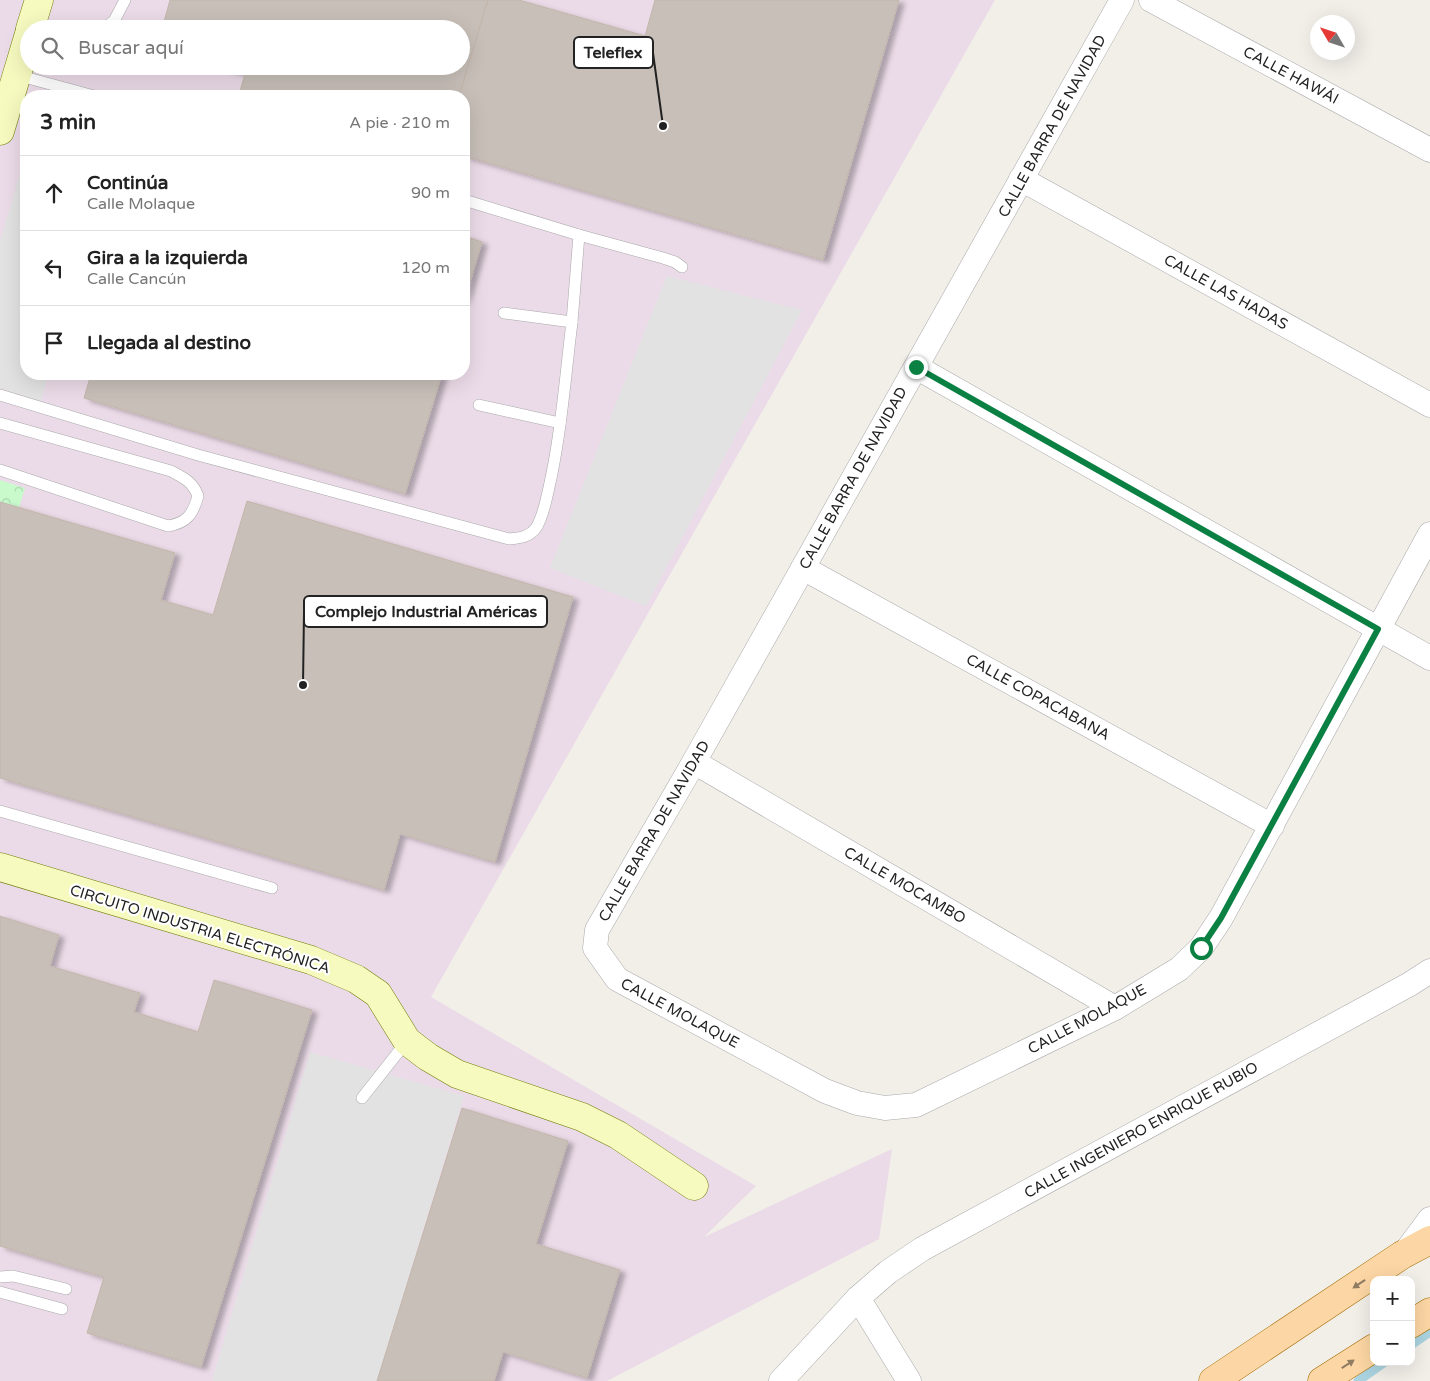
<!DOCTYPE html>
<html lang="es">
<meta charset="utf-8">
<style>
body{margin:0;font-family:"Varela Round",sans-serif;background:#f2f2f2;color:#222}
.controls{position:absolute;right:15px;bottom:15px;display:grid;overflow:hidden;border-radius:10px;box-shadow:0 5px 20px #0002}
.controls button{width:45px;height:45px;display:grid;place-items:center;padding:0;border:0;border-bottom:1px solid #e0e0e0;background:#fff;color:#222;font:25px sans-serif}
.compass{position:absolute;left:1310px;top:15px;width:45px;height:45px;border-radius:50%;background:#fff;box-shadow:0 5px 20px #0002;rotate:309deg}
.stop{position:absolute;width:15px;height:15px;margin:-11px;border:4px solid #0b8043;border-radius:50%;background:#fff}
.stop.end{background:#0b8043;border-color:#fff;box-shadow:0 1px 5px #0008}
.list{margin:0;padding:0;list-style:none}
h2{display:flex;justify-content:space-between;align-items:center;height:65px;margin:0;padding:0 20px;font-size:21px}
h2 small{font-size:16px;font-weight:400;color:#767676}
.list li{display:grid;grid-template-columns:32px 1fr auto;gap:15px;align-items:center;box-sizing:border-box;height:75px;padding:0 20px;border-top:1px solid #e0e0e0}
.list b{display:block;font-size:19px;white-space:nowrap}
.list p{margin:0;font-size:16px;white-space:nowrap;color:#767676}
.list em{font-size:16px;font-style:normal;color:#767676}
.icon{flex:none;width:28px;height:28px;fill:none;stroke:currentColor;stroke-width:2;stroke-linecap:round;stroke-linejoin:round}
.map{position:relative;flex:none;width:1430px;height:1381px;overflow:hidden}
.search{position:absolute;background:#fff;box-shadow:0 5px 20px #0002;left:20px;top:20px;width:450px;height:55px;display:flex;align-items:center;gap:12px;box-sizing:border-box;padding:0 18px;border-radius:28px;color:#767676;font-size:19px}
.panel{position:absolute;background:#fff;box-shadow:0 5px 20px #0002;left:20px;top:90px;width:450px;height:290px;border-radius:20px}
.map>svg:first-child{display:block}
.industrial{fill:#ebdbe8;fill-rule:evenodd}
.park{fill:url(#park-crowns)}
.parking{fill:#e2e2e2}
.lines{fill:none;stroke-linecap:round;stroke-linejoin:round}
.stream{stroke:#aad3df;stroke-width:9}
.building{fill:#c7bfb8;stroke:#c4b6ab;filter:url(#shadow)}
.lane-casing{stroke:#a9a9a9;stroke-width:12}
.street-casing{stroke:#a9a9a9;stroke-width:25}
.secondary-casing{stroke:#707d05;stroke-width:29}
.primary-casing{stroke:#a06b00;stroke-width:29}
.lane{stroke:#fff;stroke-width:11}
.street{stroke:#fff;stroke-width:24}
.secondary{stroke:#f7fabf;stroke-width:28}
.primary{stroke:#fcd6a4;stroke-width:28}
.oneway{fill:#8f7c63}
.route{stroke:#0b8043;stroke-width:6}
.labels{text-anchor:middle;stroke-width:4.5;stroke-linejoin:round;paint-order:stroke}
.street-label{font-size:15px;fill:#222;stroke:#fff}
.leader{fill:none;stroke:#222;stroke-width:2}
.callout-dot{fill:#222;stroke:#fff;stroke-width:2}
.callout{fill:#fff;stroke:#222;stroke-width:2}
.callout-label{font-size:16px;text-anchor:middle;font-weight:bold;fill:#222}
</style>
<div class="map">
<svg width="1430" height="1381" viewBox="0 0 1430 1381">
<defs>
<pattern id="park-crowns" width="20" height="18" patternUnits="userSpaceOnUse" patternTransform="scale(1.25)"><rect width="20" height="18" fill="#c8facc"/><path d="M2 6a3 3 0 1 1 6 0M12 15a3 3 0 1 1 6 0" fill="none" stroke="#acd6af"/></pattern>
<filter id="shadow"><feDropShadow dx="5.5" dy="3" stdDeviation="2.5" flood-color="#0004"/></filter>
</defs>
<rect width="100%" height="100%" fill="#f2efe9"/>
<path class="industrial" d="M0,0h995l-564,997 325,189 -52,51 188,-88 -13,90 -272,142h-607zM29,29h432v37h-432zM26,96h438v278h-438z"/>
<polygon class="park" points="0,480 25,488 19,507 0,502"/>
<g class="parking">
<polygon points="26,154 26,374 49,374 41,401 0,388 0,241"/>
<polygon points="667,276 802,310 646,606 550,568"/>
<polygon points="310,1052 464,1096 377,1381 215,1381 212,1380"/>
</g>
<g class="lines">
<g class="stream">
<polyline points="1411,1345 1430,1332"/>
<polyline points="1358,1381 1385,1362"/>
</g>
</g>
<g class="building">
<polygon points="170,0 488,0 459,96 258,96 240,91 245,74 218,66 461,66 461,29 162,29"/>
<polygon points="488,0 519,0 645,36 655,0 899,0 823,260 464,156 464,96 459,96"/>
<polygon points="464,236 482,242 464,302"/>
<polygon points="91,374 442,374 405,494 84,398"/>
<polygon points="247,501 573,597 495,862 400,834 384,890 0,778 0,502 175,553 161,600 213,615"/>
<polygon points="0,916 59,935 50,966 140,993 134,1012 198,1032 214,980 312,1010 201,1367 87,1333 104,1277 0,1246"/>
<polygon points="462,1108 568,1141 536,1244 620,1270 587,1378 503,1352 494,1381 377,1381"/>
</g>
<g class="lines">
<g class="lane-casing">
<g id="lane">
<polyline points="32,23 64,29"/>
<polyline points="103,29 114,21 125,0"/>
<polyline points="17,75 94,96"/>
<polyline points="464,200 579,235 663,258 675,262 682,267"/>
<polyline points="572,322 579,235"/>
<path d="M0,395l198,60 311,84c11,-1 20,-2 27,-11 7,-11 9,-24 12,-36 13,-56 17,-113 24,-170l-68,-9"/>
<polyline points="479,405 560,423"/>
<path d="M0,423l171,48c13,7 22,11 27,25 -5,18 -11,27 -30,30l-168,-56"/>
<polyline points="0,811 272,888"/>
<polyline points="362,1098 407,1041"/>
<polyline points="0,1277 13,1276 66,1289"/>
<polyline points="0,1292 62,1309"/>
</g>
</g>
<g class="street-casing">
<g id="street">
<polyline points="1122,0 694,762 597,930 595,948 617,979 825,1091 857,1103 885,1108 916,1105 1115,1008 1179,969 1201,948 1221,918 1430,534"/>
<polyline points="1151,0 1430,150"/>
<polyline points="1021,179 1430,405"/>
<polyline points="916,367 1430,658"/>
<polyline points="803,568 1272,826"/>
<polyline points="694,762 1115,1008"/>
<polyline points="1404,1254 1430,1219"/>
<polyline points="858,1298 909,1381"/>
<polyline points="781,1381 858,1298 888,1272 922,1249 1410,984 1430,971"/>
</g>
</g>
<g class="secondary-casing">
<g id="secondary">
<polyline points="30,29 39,0"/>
<polyline points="0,131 29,34"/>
<polyline points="0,867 311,960 356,979 378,994 407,1041 428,1057 457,1074 582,1117 618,1135 694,1186"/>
</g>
</g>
<g class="primary-casing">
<g id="primary">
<polyline points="1411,1324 1430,1312"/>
<polyline points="1213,1381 1402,1255 1430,1240"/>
<polyline points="1322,1381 1374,1348"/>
</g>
</g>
<use href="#lane" class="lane"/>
<use href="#street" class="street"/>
<use href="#secondary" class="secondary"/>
<use href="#primary" class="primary"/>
</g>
<defs><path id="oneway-solid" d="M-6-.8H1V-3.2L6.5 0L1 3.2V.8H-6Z" transform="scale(1.25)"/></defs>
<g class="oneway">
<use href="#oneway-solid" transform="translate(1359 1284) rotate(146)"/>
<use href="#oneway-solid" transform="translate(1348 1364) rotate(-33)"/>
</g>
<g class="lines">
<polyline class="route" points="916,367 1378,629 1221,918 1201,948"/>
</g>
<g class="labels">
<g class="street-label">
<text transform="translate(1291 75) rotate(28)" y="5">CALLE HAWÁI</text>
<text transform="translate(1052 126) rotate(-61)" y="5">CALLE BARRA DE NAVIDAD</text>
<text transform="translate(1226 292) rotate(29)" y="5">CALLE LAS HADAS</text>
<text transform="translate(853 478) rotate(-61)" y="5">CALLE BARRA DE NAVIDAD</text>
<text transform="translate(1038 697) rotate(29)" y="5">CALLE COPACABANA</text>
<text transform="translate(654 831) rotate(-60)" y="5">CALLE BARRA DE NAVIDAD</text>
<text transform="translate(905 885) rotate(30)" y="5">CALLE MOCAMBO</text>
<text transform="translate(200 929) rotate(17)" y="5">CIRCUITO INDUSTRIA ELECTRÓNICA</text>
<text transform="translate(680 1013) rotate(28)" y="5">CALLE MOLAQUE</text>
<text transform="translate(1087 1019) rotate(-28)" y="5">CALLE MOLAQUE</text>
<text transform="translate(1141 1130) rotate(-29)" y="5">CALLE INGENIERO ENRIQUE RUBIO</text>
</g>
</g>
<path class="leader" d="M663 126L653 53M303 685L304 612"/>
<g class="callout-dot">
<circle cx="663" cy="126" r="5"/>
<circle cx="303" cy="685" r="5"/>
</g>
<g class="callout">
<rect x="574" y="37" width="79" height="31" rx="5"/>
<rect x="304" y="596" width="243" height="31" rx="5"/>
</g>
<g class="callout-label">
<text x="613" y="58">Teleflex</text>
<text x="426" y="617">Complejo Industrial Américas</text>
</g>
</svg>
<div class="controls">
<button>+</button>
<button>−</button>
</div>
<svg class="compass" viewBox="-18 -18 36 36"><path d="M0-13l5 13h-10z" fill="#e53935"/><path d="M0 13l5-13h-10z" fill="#767676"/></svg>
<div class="stop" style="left:1201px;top:948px"></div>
<div class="stop end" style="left:916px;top:367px"></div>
<div class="search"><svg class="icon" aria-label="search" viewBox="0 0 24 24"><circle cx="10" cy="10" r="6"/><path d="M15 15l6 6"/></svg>Buscar aquí</div>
<section class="panel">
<h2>3 min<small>A pie · 210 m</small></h2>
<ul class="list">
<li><svg class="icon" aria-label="ahead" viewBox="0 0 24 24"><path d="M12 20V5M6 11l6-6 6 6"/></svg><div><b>Continúa</b><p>Calle Molaque</p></div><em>90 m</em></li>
<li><svg class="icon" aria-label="left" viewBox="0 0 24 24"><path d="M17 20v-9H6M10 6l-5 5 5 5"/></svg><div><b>Gira a la izquierda</b><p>Calle Cancún</p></div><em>120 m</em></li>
<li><svg class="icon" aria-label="arrive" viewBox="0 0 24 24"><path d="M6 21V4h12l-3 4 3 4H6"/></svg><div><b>Llegada al destino</b></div></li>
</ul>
</section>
</div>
